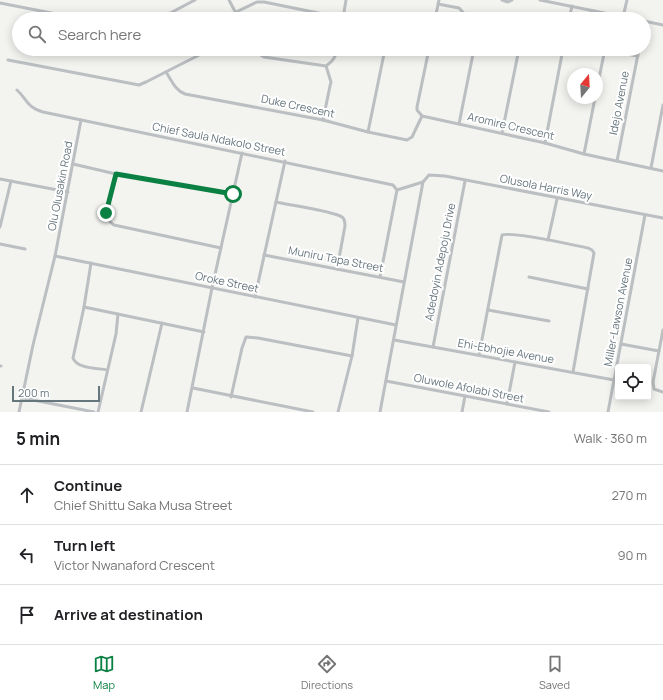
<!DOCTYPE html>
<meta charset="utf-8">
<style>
body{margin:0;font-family:Manrope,sans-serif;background:#f6f6f6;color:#202124}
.controls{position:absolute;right:12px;bottom:12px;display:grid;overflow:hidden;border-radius:4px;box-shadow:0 2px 10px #0003}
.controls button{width:36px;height:36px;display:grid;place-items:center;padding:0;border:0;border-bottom:1px solid #e0e0e0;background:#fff;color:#202124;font:20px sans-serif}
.compass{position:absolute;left:567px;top:68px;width:36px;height:36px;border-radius:50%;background:#fff;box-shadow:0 2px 10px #0003;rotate:18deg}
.scale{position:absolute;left:12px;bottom:10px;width:88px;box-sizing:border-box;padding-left:4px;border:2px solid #66767d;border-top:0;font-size:11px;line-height:14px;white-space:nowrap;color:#66767d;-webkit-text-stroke:3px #fff;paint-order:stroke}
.stop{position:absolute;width:12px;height:12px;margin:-9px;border:3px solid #0b8043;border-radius:50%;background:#fff}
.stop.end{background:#0b8043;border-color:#fff;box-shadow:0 1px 4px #0008}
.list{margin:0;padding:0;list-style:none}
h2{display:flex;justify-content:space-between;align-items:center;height:52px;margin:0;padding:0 16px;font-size:17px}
h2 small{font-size:13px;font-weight:400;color:#757577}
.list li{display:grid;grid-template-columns:26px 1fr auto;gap:12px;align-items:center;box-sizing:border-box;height:60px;padding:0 16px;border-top:1px solid #e0e0e0}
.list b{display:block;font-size:15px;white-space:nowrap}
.list p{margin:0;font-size:13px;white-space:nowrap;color:#757577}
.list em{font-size:13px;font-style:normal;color:#757577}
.icon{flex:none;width:22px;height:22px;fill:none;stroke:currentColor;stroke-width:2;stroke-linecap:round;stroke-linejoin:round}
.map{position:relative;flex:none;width:663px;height:412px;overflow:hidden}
.search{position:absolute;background:#fff;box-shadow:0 2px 10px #0003;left:12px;right:12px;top:12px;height:44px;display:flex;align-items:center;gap:10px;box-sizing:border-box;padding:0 14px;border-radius:22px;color:#757577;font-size:15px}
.sheet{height:232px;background:#fff}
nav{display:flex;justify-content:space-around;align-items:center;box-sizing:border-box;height:56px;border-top:1px solid #e0e0e0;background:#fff;font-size:11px;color:#757577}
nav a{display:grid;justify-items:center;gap:2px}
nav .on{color:#0b8043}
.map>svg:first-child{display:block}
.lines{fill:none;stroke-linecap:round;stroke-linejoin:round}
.minor{stroke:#bbbfc1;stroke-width:3}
.route{stroke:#0b8043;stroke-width:5}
.labels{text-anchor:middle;stroke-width:4;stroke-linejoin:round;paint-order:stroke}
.street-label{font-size:11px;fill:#66767d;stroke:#fff}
</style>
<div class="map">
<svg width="663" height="412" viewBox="0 0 663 412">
<rect width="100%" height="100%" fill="#f3f3f0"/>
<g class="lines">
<g class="minor">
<polyline points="229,0 239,19"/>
<polyline points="502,0 508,2 512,0"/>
<polyline points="540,0 634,19"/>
<polyline points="0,3 82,19"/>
<polyline points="438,4 459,8 469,19"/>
<polyline points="236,12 257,2 264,2 343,18"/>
<polyline points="623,17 627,0"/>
<polyline points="343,18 346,0"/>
<polyline points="159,19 195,0"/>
<polyline points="392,19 394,18 399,19"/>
<polyline points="435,19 439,0"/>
<polyline points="569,19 572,6"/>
<polyline points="644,21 663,25"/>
<path d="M254,49l5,5 5,3 62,9c7,-5 10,-9 11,-17"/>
<polyline points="429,49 417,107 417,110 422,116 545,143 584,154 663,171"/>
<polyline points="8,60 139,85 146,82 211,49"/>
<path d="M166,72c6,9 9,18 19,22l138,26 45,12 39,8 5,-3 10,-21"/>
<polyline points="597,88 604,54 609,51 638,56"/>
<path d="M17,90c10,9 9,17 26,22l350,73 4,5 26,-8"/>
<polyline points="323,120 330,86 331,82 326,66"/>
<polyline points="459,124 474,49"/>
<polyline points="368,132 385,49"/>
<polyline points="502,133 519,49"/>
<polyline points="545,143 563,49"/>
<polyline points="584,154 595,98"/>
<polyline points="617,161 639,49"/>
<polyline points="73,164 116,174 233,194"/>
<polyline points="651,168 663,105"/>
<path d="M116,174l-10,39c1,6 2,8 8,12l107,23"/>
<polyline points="0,179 68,192"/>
<path d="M276,202c13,3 57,9 66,15 3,2 3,6 3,9l-8,43"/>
<polyline points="0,227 11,181"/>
<polyline points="548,240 557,199"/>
<polyline points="0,244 25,249"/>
<polyline points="264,255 404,282"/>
<polyline points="55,256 396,325"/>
<polyline points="91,263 84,307 204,332"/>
<polyline points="380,277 397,190"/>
<polyline points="529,277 588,289"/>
<polyline points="255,297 285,161"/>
<path d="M84,307l-11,51c4,11 25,10 34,12"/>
<polyline points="488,310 549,321"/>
<polyline points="663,330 653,382 654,389 663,392"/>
<polyline points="394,340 614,380"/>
<polyline points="621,344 659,351"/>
<polyline points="433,347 465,181"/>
<path d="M479,355l23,-120c12,-4 70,10 86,13l4,2 2,3 -21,119"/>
<polyline points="0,366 1,366"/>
<polyline points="386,381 549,412"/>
<polyline points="193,388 313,412"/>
<polyline points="231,397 242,348 246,337 258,338 352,356 358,318"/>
<polyline points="23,398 94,412"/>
<polyline points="507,404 515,362"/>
<polyline points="19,412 33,345 55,256 81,120"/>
<polyline points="98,412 116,334 118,314"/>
<polyline points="141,412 162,323"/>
<polyline points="187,412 212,288 242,153"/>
<polyline points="338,412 352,356"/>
<polyline points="380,412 423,182 429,175 445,176 663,218"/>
<polyline points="462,412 465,396"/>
<polyline points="608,412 645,215"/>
</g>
</g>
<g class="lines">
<polyline class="route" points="106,213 116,174 233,194"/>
</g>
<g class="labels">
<g class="street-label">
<text transform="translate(619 103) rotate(-79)" y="4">Idejo Avenue</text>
<text transform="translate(298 106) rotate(12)" y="4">Duke Crescent</text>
<text transform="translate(511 126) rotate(13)" y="4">Aromire Crescent</text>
<text transform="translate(219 139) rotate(11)" y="4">Chief Saula Ndakolo Street</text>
<text transform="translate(60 186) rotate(-79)" y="4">Olu Olusakin Road</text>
<text transform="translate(546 187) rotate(11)" y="4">Olusola Harris Way</text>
<text transform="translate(336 259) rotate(11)" y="4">Muniru Tapa Street</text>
<text transform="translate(440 262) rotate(-79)" y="4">Adedoyin Adepoju Drive</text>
<text transform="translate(227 282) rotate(12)" y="4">Oroke Street</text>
<text transform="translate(618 312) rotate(-79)" y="4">Miller-Lawson Avenue</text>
<text transform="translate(506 351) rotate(10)" y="4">Ehi-Ebhojie Avenue</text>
<text transform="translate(469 388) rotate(11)" y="4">Oluwole Afolabi Street</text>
</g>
</g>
</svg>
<div class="controls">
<button><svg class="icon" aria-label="locate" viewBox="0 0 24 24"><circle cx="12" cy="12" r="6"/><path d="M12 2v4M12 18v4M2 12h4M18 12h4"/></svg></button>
</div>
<svg class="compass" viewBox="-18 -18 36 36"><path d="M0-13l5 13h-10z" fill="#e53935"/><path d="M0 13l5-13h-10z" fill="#757577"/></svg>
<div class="scale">200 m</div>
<div class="stop" style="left:233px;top:194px"></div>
<div class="stop end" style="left:106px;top:213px"></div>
<div class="search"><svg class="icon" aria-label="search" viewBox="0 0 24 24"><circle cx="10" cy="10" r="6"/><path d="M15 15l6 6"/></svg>Search here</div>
</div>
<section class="sheet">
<h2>5 min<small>Walk · 360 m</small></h2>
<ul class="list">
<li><svg class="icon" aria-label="ahead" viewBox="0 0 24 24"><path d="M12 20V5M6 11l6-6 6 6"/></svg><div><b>Continue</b><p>Chief Shittu Saka Musa Street</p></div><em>270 m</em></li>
<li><svg class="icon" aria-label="left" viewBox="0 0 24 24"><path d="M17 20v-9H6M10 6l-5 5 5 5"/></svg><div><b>Turn left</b><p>Victor Nwanaford Crescent</p></div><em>90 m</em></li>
<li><svg class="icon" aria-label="arrive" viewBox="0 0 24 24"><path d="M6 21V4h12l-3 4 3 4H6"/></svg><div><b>Arrive at destination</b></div></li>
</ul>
</section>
<nav>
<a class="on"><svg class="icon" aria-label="map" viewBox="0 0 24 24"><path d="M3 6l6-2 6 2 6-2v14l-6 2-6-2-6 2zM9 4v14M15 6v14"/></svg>Map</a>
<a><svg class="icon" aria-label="directions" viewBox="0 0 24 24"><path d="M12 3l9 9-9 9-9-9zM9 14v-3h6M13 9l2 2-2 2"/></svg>Directions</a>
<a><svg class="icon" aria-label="saved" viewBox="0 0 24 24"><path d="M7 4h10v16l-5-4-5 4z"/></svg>Saved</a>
</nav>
